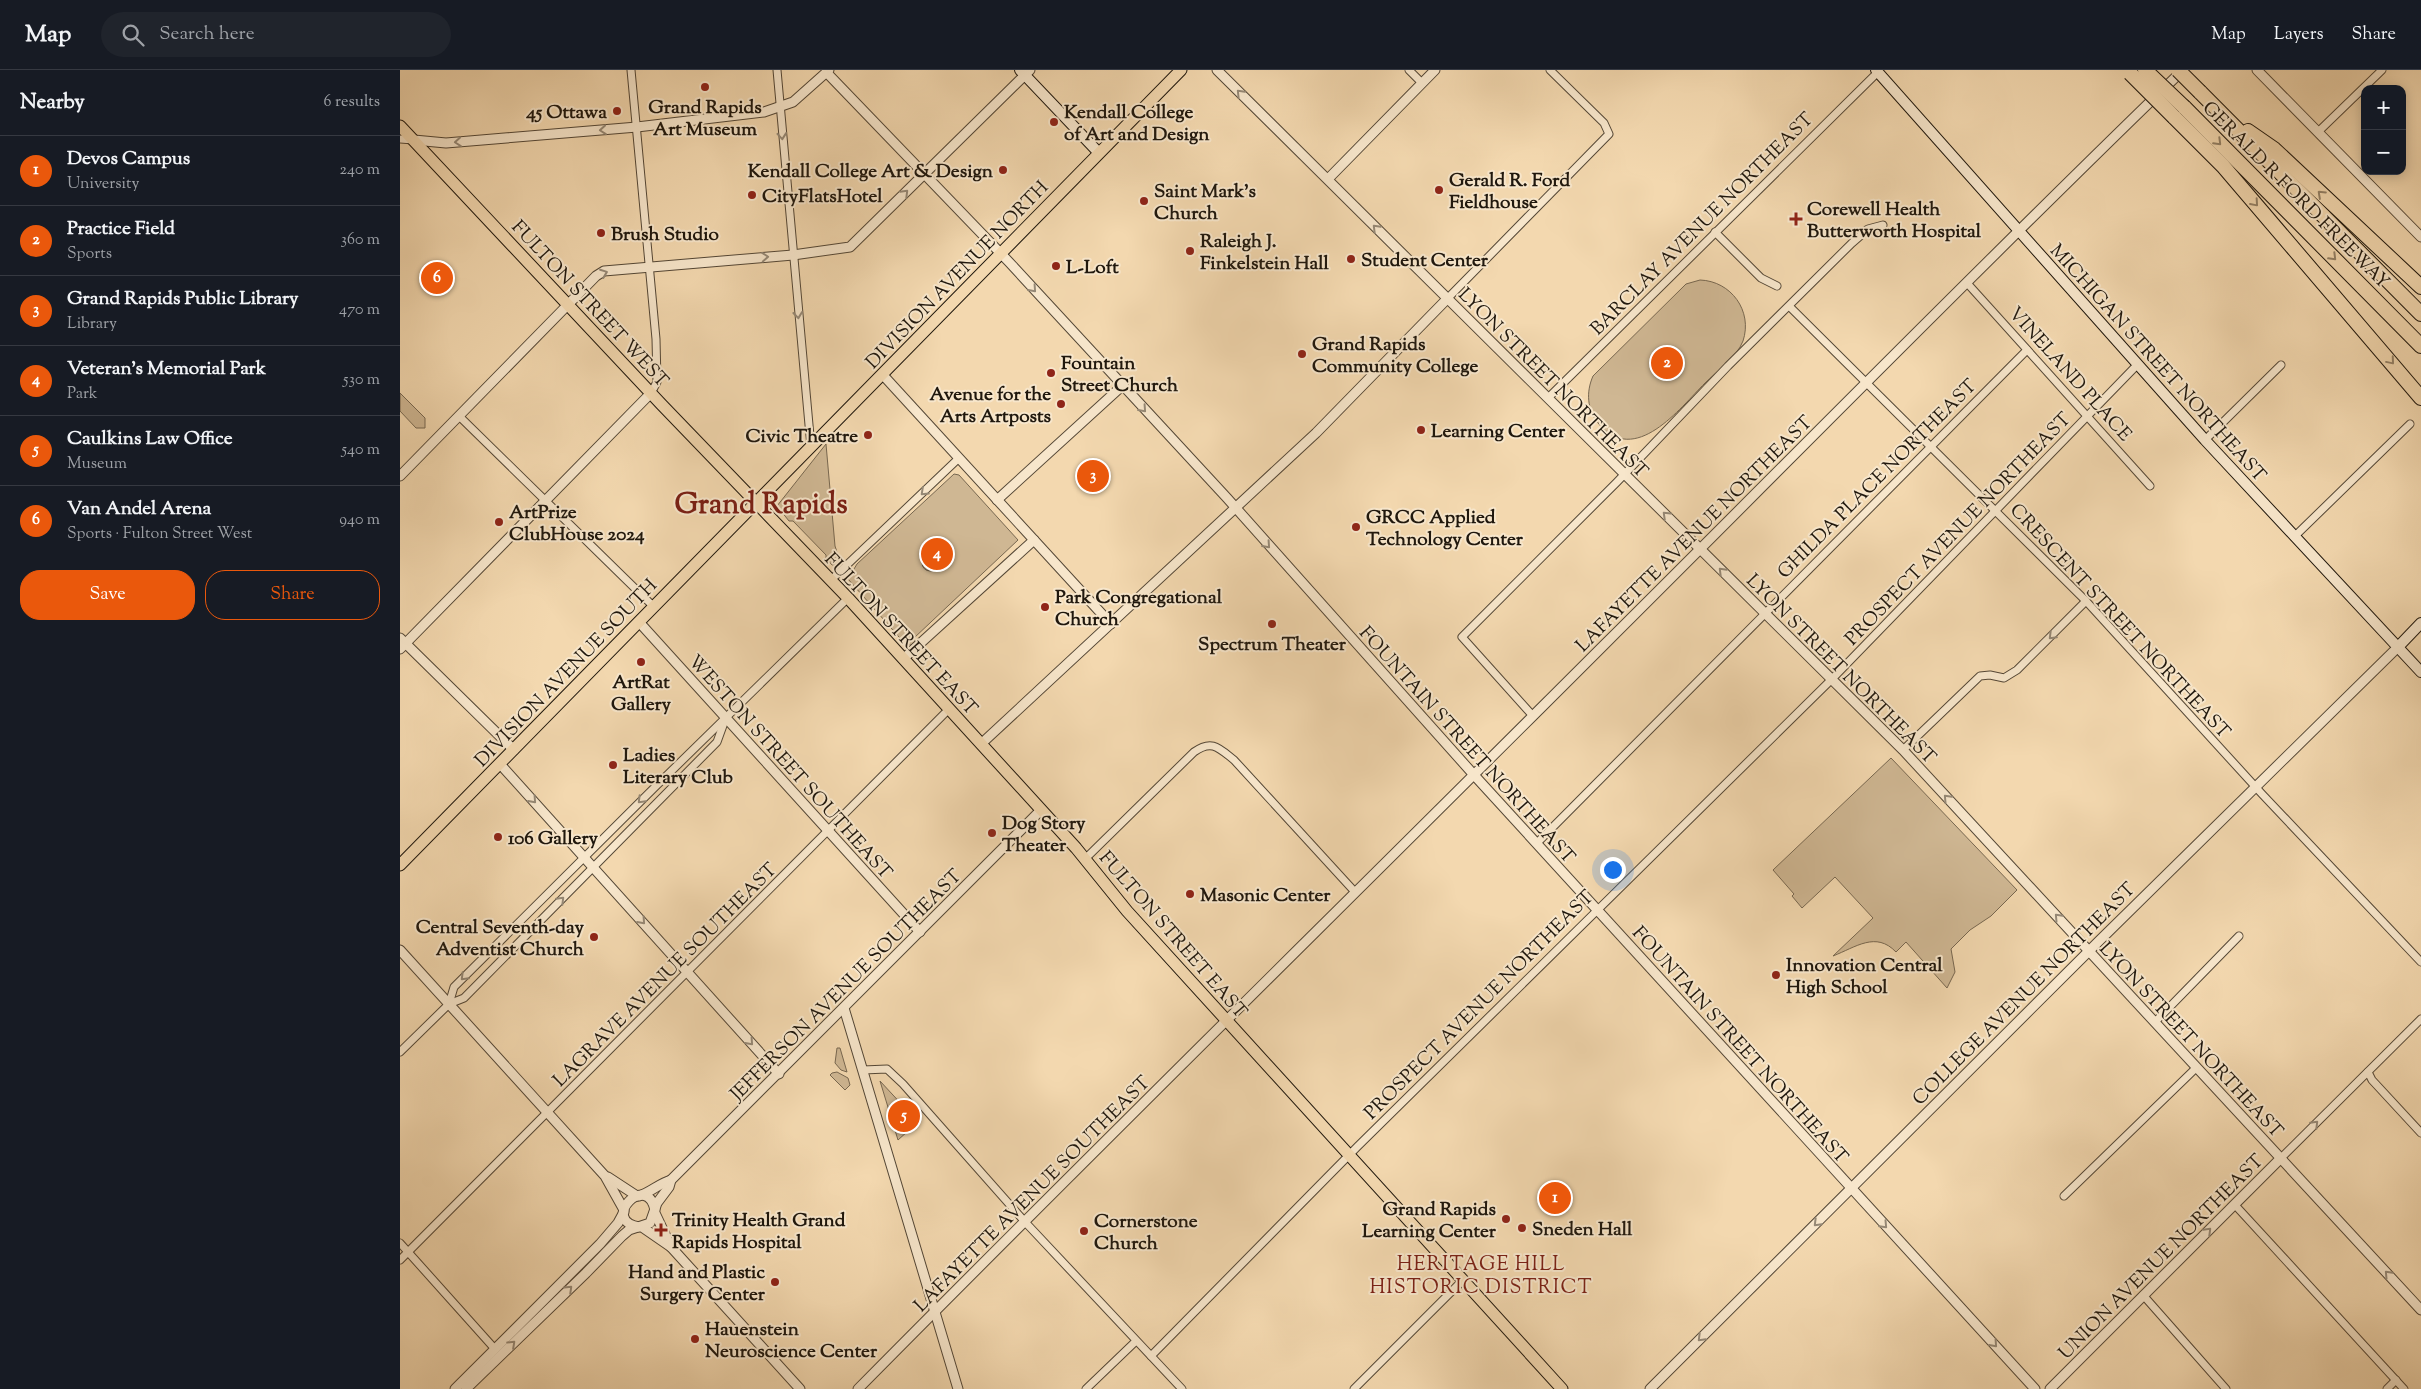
<!DOCTYPE html>
<meta charset="utf-8">
<style>
body{margin:0;font-family:"Sorts Mill Goudy",serif;background:#20242c;color:#f1f3f6}
.controls{position:absolute;right:15px;top:15px;display:grid;overflow:hidden;border-radius:10px;box-shadow:0 2px 12px #0003}
.controls button{width:45px;height:45px;display:grid;place-items:center;padding:0;border:0;border-bottom:1px solid #363941;background:#171b24;color:#f1f3f6;font:25px sans-serif}
.you{position:absolute;left:1212px;top:799px;width:18px;height:18px;margin:-12px;border:4px solid #fff;border-radius:50%;background:#1a73e8;box-shadow:0 0 0 8px #1a73e833}
.badge{display:grid;place-items:center;width:32px;height:32px;border-radius:50%;background:#ea580c;color:#fff;font-size:16px;font-weight:700}
.pin{position:absolute;translate:-50% -50%;border:2px solid #fff;box-shadow:0 1px 5px #0006}
.list{margin:0;padding:0;list-style:none}
h2{display:flex;justify-content:space-between;align-items:center;height:65px;margin:0;padding:0 20px;font-size:21px}
h2 small{font-size:16px;font-weight:400;color:#9ea1a6}
.list li{display:grid;grid-template-columns:32px 1fr auto;gap:15px;align-items:center;box-sizing:border-box;height:70px;padding:0 20px;border-top:1px solid #363941}
.list b{display:block;font-size:19px;white-space:nowrap}
.list p{margin:0;font-size:16px;white-space:nowrap;color:#9ea1a6}
.list em{font-size:16px;font-style:normal;color:#9ea1a6}
.actions{display:flex;gap:10px;padding:15px 20px}
.actions a{flex:1;padding:11px 0;border:1px solid #ea580c;border-radius:20px;text-align:center;font-size:18px;color:#ea580c}
.actions .main{background:#ea580c;color:#fff}
.icon{flex:none;width:28px;height:28px;fill:none;stroke:currentColor;stroke-width:2;stroke-linecap:round;stroke-linejoin:round}
.map{position:relative;flex:none;width:2021px;height:1319px;overflow:hidden}
header{display:flex;align-items:center;gap:30px;box-sizing:border-box;height:70px;padding:0 25px;background:#171b24;border-bottom:1px solid #363941}
header strong{font-size:24px}
nav{display:flex;gap:28px;margin-inline-start:auto;font-size:18px}
.search{width:350px;height:45px;background:#20242c;display:flex;align-items:center;gap:12px;box-sizing:border-box;padding:0 18px;border-radius:28px;color:#9ea1a6;font-size:19px}
main{display:flex}
aside{flex:1;background:#171b24}
.map>svg:first-child{display:block}
.green{fill:#cfb793;stroke:#776750}
.water{fill:#ab9678;stroke:#73634d}
.lines{fill:none;stroke-linecap:round;stroke-linejoin:round}
.minor-casing{stroke:#544736;stroke-width:9}
.tertiary-casing{stroke:#544736;stroke-width:11}
.secondary-casing{stroke:#1f170d;stroke-width:12}
.primary-casing{stroke:#1f170d;stroke-width:13}
.motorway-casing{stroke:#1f170d;stroke-width:16}
.minor{stroke:#f7e6cb;stroke-width:7}
.tertiary{stroke:#f7e6cb;stroke-width:9}
.secondary{stroke:#f7e6cb;stroke-width:10}
.primary{stroke:#f3d8af;stroke-width:11}
.motorway{stroke:#f3d8af;stroke-width:14}
.motorway-bridge-casing{stroke:#1f170d;stroke-width:16;stroke-linecap:butt}
.motorway-bridge{stroke:#f3d8af;stroke-width:14}
.oneway{stroke:#968976}
.oneway2{stroke:#948166}
.poi-dot{fill:#8f2418;stroke:#f7e6cb;stroke-width:2}
.labels{text-anchor:middle;stroke-width:4;stroke-linejoin:round;paint-order:stroke}
.poi-label{font-size:19px;font-weight:bold;fill:#1f170d;stroke:#f7e6cb;text-anchor:start}
.street-label{font-size:19px;fill:#1f170d;stroke:#f7e6cb}
.neighbourhood-label{font-size:20px;letter-spacing:1px;fill:#7a1f14;stroke:#f7e6cb}
.town-label{font-size:29px;font-weight:bold;fill:#7a1f14;stroke:#f7e6cb}
</style>
<header>
<strong>Map</strong>
<div class="search"><svg class="icon" aria-label="search" viewBox="0 0 24 24"><circle cx="10" cy="10" r="6"/><path d="M15 15l6 6"/></svg>Search here</div>
<nav><a>Map</a><a>Layers</a><a>Share</a></nav>
</header>
<main>
<aside>
<h2>Nearby<small>6 results</small></h2>
<ul class="list">
<li><span class="badge">1</span><div><b>Devos Campus</b><p>University</p></div><em>240 m</em></li>
<li><span class="badge">2</span><div><b>Practice Field</b><p>Sports</p></div><em>360 m</em></li>
<li><span class="badge">3</span><div><b>Grand Rapids Public Library</b><p>Library</p></div><em>470 m</em></li>
<li><span class="badge">4</span><div><b>Veteran's Memorial Park</b><p>Park</p></div><em>530 m</em></li>
<li><span class="badge">5</span><div><b>Caulkins Law Office</b><p>Museum</p></div><em>540 m</em></li>
<li><span class="badge">6</span><div><b>Van Andel Arena</b><p>Sports · Fulton Street West</p></div><em>940 m</em></li>
</ul>
<div class="actions"><a class="main">Save</a><a>Share</a></div>
</aside>
<div class="map">
<svg width="2021" height="1319" viewBox="0 0 2021 1319">
<rect width="100%" height="100%" fill="#f3d8af"/>
<filter id="stains"><feTurbulence type="fractalNoise" baseFrequency=".004" numOctaves="4"/><feColorMatrix values="0 0 0 0 .2 0 0 0 0 .09 0 0 0 0 .02 0 0 0 .5 -.17"/></filter>
<radialGradient id="worn" r=".72"><stop offset=".6" stop-color="#630" stop-opacity="0"/><stop offset="1" stop-color="#630" stop-opacity=".3"/></radialGradient>
<g class="green">
<path d="M1300,210c31,1 53,31 43,61 -6,16 -26,30 -38,42 -25,25 -70,85 -107,40 -11,-14 -12,-31 -5,-47l93,-92z"/>
<polygon points="0,323 25,348 25,358 16,358 0,341"/>
<polygon points="426,374 435,476 440,491 438,494 432,495 426,488 426,485 393,451 389,451 377,436"/>
<polygon points="554,404 559,405 618,470 514,568 515,571 511,575 506,575 448,509 457,494"/>
<path d="M1491,688l126,132 -26,26 -21,14 -19,19 4,23 -8,16 -41,-46 -10,10c-20,-21 -40,-5 -63,4l40,-38 -38,-41 -33,31 -10,-12 2,-2 -21,-24z"/>
<polygon points="437,978 440,978 447,1002 441,1000 435,993"/>
<polygon points="432,1003 437,1002 448,1008 450,1015 445,1020 430,1005"/>
<polygon points="480,1011 518,1052 498,1070"/>
</g>
<circle class="water" cx="530" cy="493" r="8"/>
<g class="lines">
<g class="minor-casing">
<g id="minor">
<polyline points="231,0 256,269 257,312 251,323"/>
<polyline points="377,0 411,377"/>
<polyline points="1009,0 1022,13"/>
<polyline points="1919,61 1982,0"/>
<polyline points="0,69 13,70"/>
<polyline points="1315,162 1361,208 1377,216"/>
<polyline points="1567,213 1750,416"/>
<polyline points="1047,229 1209,64 1204,53 1150,0"/>
<polyline points="1390,237 1686,531 1862,724 2021,892"/>
<polyline points="1148,328 1478,2"/>
<polyline points="59,346 253,536"/>
<polyline points="1805,370 1881,295"/>
<polyline points="1894,467 2010,354"/>
<polyline points="431,510 559,388"/>
<polyline points="1133,646 1062,567 1217,412 1328,296 1452,173 1468,159 1483,155"/>
<polyline points="1503,680 1580,606 1590,605 1604,608 1617,600 1686,531"/>
<polyline points="1137,773 1627,280"/>
<path d="M685,789l109,-107c18,-13 25,-4 40,8l121,132"/>
<polyline points="49,934 54,917 256,716 448,528"/>
<polyline points="1755,952 1839,866"/>
<polyline points="0,982 49,934 64,928 317,672 325,650"/>
<polyline points="463,1000 487,999 503,1014 626,1153 782,1319"/>
<polyline points="1968,1002 1972,1010 2021,1063"/>
<polyline points="1881,1088 2021,949"/>
<polyline points="1664,1126 1796,998"/>
<polyline points="1835,1135 2004,1319"/>
<polyline points="0,1173 94,1278"/>
<polyline points="0,1190 549,639"/>
<polyline points="1743,1225 1826,1319"/>
<polyline points="751,1286 958,1076 1432,609 1737,295"/>
<polyline points="686,1319 736,1271"/>
<polyline points="954,1319 1063,1210"/>
<polyline points="1987,1319 1996,1310"/>
</g>
</g>
<g class="tertiary-casing">
<g id="tertiary">
<polyline points="817,0 1503,680 2021,1240"/>
<polyline points="1857,0 2021,167"/>
<polyline points="427,3 609,192 827,428 1074,705 1635,1319"/>
<polyline points="14,70 46,73 237,57 364,42 393,32 429,0"/>
<polyline points="928,109 1035,0"/>
<polyline points="482,304 711,554"/>
<polyline points="0,406 196,206 204,201 393,185 450,177 630,0"/>
<polyline points="597,430 722,316"/>
<polyline points="239,552 520,862"/>
<polyline points="0,568 114,680"/>
<polyline points="0,579 251,323"/>
<polyline points="503,589 634,470"/>
<polyline points="581,674 916,363 1047,229"/>
<polyline points="100,694 379,1004"/>
<polyline points="0,880 205,1106 224,1140"/>
<polyline points="444,938 558,1319"/>
<polyline points="208,1107 237,1126"/>
<path d="M239,1126c12,-4 21,-13 32,-16"/>
<polyline points="255,1143 271,1177 400,1319"/>
<path d="M239,1157c-40,-7 8,-56 16,-17"/>
<polyline points="242,1157 271,1177"/>
<polyline points="55,1319 200,1174 218,1153 224,1142"/>
<polyline points="66,1319 186,1203 222,1166 229,1160 250,1153 257,1133 269,1117 271,1110 641,740"/>
<path d="M458,1319c247,-250 497,-495 745,-743 193,-192 384,-387 580,-576"/>
<polyline points="1250,1319 1699,871 1998,577"/>
<polyline points="1650,1319 1881,1088"/>
</g>
</g>
<g class="secondary-casing">
<g id="secondary">
<polyline points="620,0 699,83"/>
<polyline points="1476,0 1805,370 2021,602"/>
<polyline points="1998,577 2021,553"/>
</g>
</g>
<g class="primary-casing">
<g id="primary">
<polyline points="0,56 262,335 448,528 676,778 727,841 1162,1319"/>
<path d="M0,795c261,-264 520,-530 781,-795"/>
</g>
</g>
<g class="motorway-casing">
<g id="motorway">
<polyline points="1800,22 2021,244"/>
<polyline points="1784,37 2021,276"/>
<polyline points="1774,47 1823,96 2021,328"/>
<polyline points="1848,61 1874,79 2021,217"/>
</g>
</g>
<use href="#minor" class="minor"/>
<use href="#tertiary" class="tertiary"/>
<use href="#secondary" class="secondary"/>
<use href="#primary" class="primary"/>
<use href="#motorway" class="motorway"/>
<g class="motorway-bridge-casing">
<g id="motorway-bridge">
<polyline points="1745,0 1784,37"/>
<polyline points="1778,0 1800,22"/>
<polyline points="1730,3 1774,47"/>
</g>
</g>
<use href="#motorway-bridge" class="motorway-bridge"/>
</g>
<defs><path id="oneway-chevron" d="M-2-3.5L2.5 0L-2 3.5" fill="none" stroke-width="1.6" stroke-linecap="round" stroke-linejoin="round" transform="scale(1.25)"/></defs>
<g class="oneway">
<use href="#oneway-chevron" transform="translate(840 23) rotate(-134)"/>
<use href="#oneway-chevron" transform="translate(203 60) rotate(175)"/>
<use href="#oneway-chevron" transform="translate(382 66) rotate(85)"/>
<use href="#oneway-chevron" transform="translate(58 72) rotate(175)"/>
<use href="#oneway-chevron" transform="translate(505 123) rotate(-45)"/>
<use href="#oneway-chevron" transform="translate(976 158) rotate(-135)"/>
<use href="#oneway-chevron" transform="translate(365 187) rotate(-4)"/>
<use href="#oneway-chevron" transform="translate(204 203) rotate(-21)"/>
<use href="#oneway-chevron" transform="translate(633 219) rotate(48)"/>
<use href="#oneway-chevron" transform="translate(398 245) rotate(84)"/>
<use href="#oneway-chevron" transform="translate(743 339) rotate(48)"/>
<use href="#oneway-chevron" transform="translate(524 422) rotate(137)"/>
<use href="#oneway-chevron" transform="translate(1266 445) rotate(-136)"/>
<use href="#oneway-chevron" transform="translate(867 475) rotate(48)"/>
<use href="#oneway-chevron" transform="translate(1322 501) rotate(-135)"/>
<use href="#oneway-chevron" transform="translate(1652 566) rotate(135)"/>
<use href="#oneway-chevron" transform="translate(1547 728) rotate(-133)"/>
<use href="#oneway-chevron" transform="translate(133 730) rotate(48)"/>
<use href="#oneway-chevron" transform="translate(241 730) rotate(135)"/>
<use href="#oneway-chevron" transform="translate(161 830) rotate(-45)"/>
<use href="#oneway-chevron" transform="translate(1658 847) rotate(-133)"/>
<use href="#oneway-chevron" transform="translate(242 851) rotate(48)"/>
<use href="#oneway-chevron" transform="translate(64 907) rotate(135)"/>
<use href="#oneway-chevron" transform="translate(350 972) rotate(48)"/>
<use href="#oneway-chevron" transform="translate(1915 1054) rotate(-45)"/>
<use href="#oneway-chevron" transform="translate(1417 1153) rotate(135)"/>
<use href="#oneway-chevron" transform="translate(1484 1155) rotate(47)"/>
<use href="#oneway-chevron" transform="translate(1808 1161) rotate(-45)"/>
<use href="#oneway-chevron" transform="translate(1988 1204) rotate(-133)"/>
<use href="#oneway-chevron" transform="translate(169 1219) rotate(-44)"/>
<use href="#oneway-chevron" transform="translate(1301 1268) rotate(135)"/>
<use href="#oneway-chevron" transform="translate(112 1274) rotate(-43)"/>
<use href="#oneway-chevron" transform="translate(1594 1274) rotate(48)"/>
</g>
<g class="oneway2">
<use href="#oneway-chevron" transform="translate(1818 72) rotate(45)"/>
<use href="#oneway-chevron" transform="translate(1921 124) rotate(-137)"/>
<use href="#oneway-chevron" transform="translate(1855 133) rotate(49)"/>
<use href="#oneway-chevron" transform="translate(1933 187) rotate(45)"/>
<use href="#oneway-chevron" transform="translate(1991 291) rotate(50)"/>
</g>
<g class="poi-dot">
<circle cx="305" cy="17" r="5"/>
<circle cx="217" cy="41" r="5"/>
<circle cx="654" cy="52" r="5"/>
<circle cx="603" cy="100" r="5"/>
<circle cx="1039" cy="120" r="5"/>
<circle cx="352" cy="125" r="5"/>
<circle cx="744" cy="131" r="5"/>
<path d="M1393.5 141.5h5v5h5v5h-5v5h-5v-5h-5v-5h5z"/>
<circle cx="201" cy="163" r="5"/>
<circle cx="790" cy="181" r="5"/>
<circle cx="951" cy="189" r="5"/>
<circle cx="656" cy="196" r="5"/>
<circle cx="902" cy="284" r="5"/>
<circle cx="651" cy="303" r="5"/>
<circle cx="661" cy="334" r="5"/>
<circle cx="1021" cy="360" r="5"/>
<circle cx="468" cy="365" r="5"/>
<circle cx="99" cy="452" r="5"/>
<circle cx="956" cy="457" r="5"/>
<circle cx="645" cy="537" r="5"/>
<circle cx="872" cy="554" r="5"/>
<circle cx="241" cy="592" r="5"/>
<circle cx="213" cy="695" r="5"/>
<circle cx="592" cy="763" r="5"/>
<circle cx="98" cy="767" r="5"/>
<circle cx="790" cy="824" r="5"/>
<circle cx="194" cy="867" r="5"/>
<circle cx="1376" cy="905" r="5"/>
<circle cx="1106" cy="1149" r="5"/>
<circle cx="1122" cy="1158" r="5"/>
<path d="M258.5 1152.5h5v5h5v5h-5v5h-5v-5h-5v-5h5z"/>
<circle cx="684" cy="1161" r="5"/>
<circle cx="375" cy="1212" r="5"/>
<circle cx="295" cy="1269" r="5"/>
</g>
<g class="labels">
<g class="poi-label">
<text x="305" y="43" text-anchor="middle">Grand Rapids<tspan x="305" dy="22">Art Museum</tspan></text>
<text x="207" y="48" text-anchor="end">45 Ottawa</text>
<text x="664" y="48">Kendall College<tspan x="664" dy="22">of Art and Design</tspan></text>
<text x="593" y="107" text-anchor="end">Kendall College Art &amp; Design</text>
<text x="1049" y="116">Gerald R. Ford<tspan x="1049" dy="22">Fieldhouse</tspan></text>
<text x="754" y="127">Saint Mark's<tspan x="754" dy="22">Church</tspan></text>
<text x="362" y="132">CityFlatsHotel</text>
<text x="1407" y="145">Corewell Health<tspan x="1407" dy="22">Butterworth Hospital</tspan></text>
<text x="211" y="170">Brush Studio</text>
<text x="800" y="177">Raleigh J.<tspan x="800" dy="22">Finkelstein Hall</tspan></text>
<text x="961" y="196">Student Center</text>
<text x="666" y="203">L-Loft</text>
<text x="912" y="280">Grand Rapids<tspan x="912" dy="22">Community College</tspan></text>
<text x="661" y="299">Fountain<tspan x="661" dy="22">Street Church</tspan></text>
<text x="651" y="330" text-anchor="end">Avenue for the<tspan x="651" dy="22">Arts Artposts</tspan></text>
<text x="1031" y="367">Learning Center</text>
<text x="458" y="372" text-anchor="end">Civic Theatre</text>
<text x="109" y="448">ArtPrize<tspan x="109" dy="22">ClubHouse 2024</tspan></text>
<text x="966" y="453">GRCC Applied<tspan x="966" dy="22">Technology Center</tspan></text>
<text x="655" y="533">Park Congregational<tspan x="655" dy="22">Church</tspan></text>
<text x="872" y="580" text-anchor="middle">Spectrum Theater</text>
<text x="241" y="618" text-anchor="middle">ArtRat<tspan x="241" dy="22">Gallery</tspan></text>
<text x="223" y="691">Ladies<tspan x="223" dy="22">Literary Club</tspan></text>
<text x="602" y="759">Dog Story<tspan x="602" dy="22">Theater</tspan></text>
<text x="108" y="774">106 Gallery</text>
<text x="800" y="831">Masonic Center</text>
<text x="184" y="863" text-anchor="end">Central Seventh-day<tspan x="184" dy="22">Adventist Church</tspan></text>
<text x="1386" y="901">Innovation Central<tspan x="1386" dy="22">High School</tspan></text>
<text x="1096" y="1145" text-anchor="end">Grand Rapids<tspan x="1096" dy="22">Learning Center</tspan></text>
<text x="272" y="1156">Trinity Health Grand<tspan x="272" dy="22">Rapids Hospital</tspan></text>
<text x="694" y="1157">Cornerstone<tspan x="694" dy="22">Church</tspan></text>
<text x="1132" y="1165">Sneden Hall</text>
<text x="365" y="1208" text-anchor="end">Hand and Plastic<tspan x="365" dy="22">Surgery Center</tspan></text>
<text x="305" y="1265">Hauenstein<tspan x="305" dy="22">Neuroscience Center</tspan></text>
</g>
<g class="street-label">
<text transform="translate(1897 124) rotate(45)" y="7">GERALD R FORD FREEWAY</text>
<text transform="translate(1301 153) rotate(-45)" y="7">BARCLAY AVENUE NORTHEAST</text>
<text transform="translate(556 204) rotate(-46)" y="7">DIVISION AVENUE NORTH</text>
<text transform="translate(191 233) rotate(47)" y="7">FULTON STREET WEST</text>
<text transform="translate(1759 292) rotate(48)" y="7">MICHIGAN STREET NORTHEAST</text>
<text transform="translate(1671 303) rotate(48)" y="7">VINELAND PLACE</text>
<text transform="translate(1154 312) rotate(45)" y="7">LYON STREET NORTHEAST</text>
<text transform="translate(1476 408) rotate(-45)" y="7">GHILDA PLACE NORTHEAST</text>
<text transform="translate(1557 458) rotate(-46)" y="7">PROSPECT AVENUE NORTHEAST</text>
<text transform="translate(1293 463) rotate(-45)" y="7">LAFAYETTE AVENUE NORTHEAST</text>
<text transform="translate(1721 550) rotate(47)" y="7">CRESCENT STREET NORTHEAST</text>
<text transform="translate(502 563) rotate(47)" y="7">FULTON STREET EAST</text>
<text transform="translate(1442 598) rotate(45)" y="7">LYON STREET NORTHEAST</text>
<text transform="translate(165 602) rotate(-46)" y="7">DIVISION AVENUE SOUTH</text>
<text transform="translate(1068 674) rotate(48)" y="7">FOUNTAIN STREET NORTHEAST</text>
<text transform="translate(391 696) rotate(48)" y="7">WESTON STREET SOUTHEAST</text>
<text transform="translate(774 864) rotate(49)" y="7">FULTON STREET EAST</text>
<text transform="translate(264 904) rotate(-45)" y="7">LAGRAVE AVENUE SOUTHEAST</text>
<text transform="translate(445 914) rotate(-45)" y="7">JEFFERSON AVENUE SOUTHEAST</text>
<text transform="translate(1623 923) rotate(-45)" y="7">COLLEGE AVENUE NORTHEAST</text>
<text transform="translate(1078 934) rotate(-45)" y="7">PROSPECT AVENUE NORTHEAST</text>
<text transform="translate(1792 969) rotate(47)" y="7">LYON STREET NORTHEAST</text>
<text transform="translate(1341 974) rotate(48)" y="7">FOUNTAIN STREET NORTHEAST</text>
<text transform="translate(631 1123) rotate(-45)" y="7">LAFAYETTE AVENUE SOUTHEAST</text>
<text transform="translate(1760 1186) rotate(-45)" y="7">UNION AVENUE NORTHEAST</text>
</g>
<g class="neighbourhood-label">
<text x="1081" y="1200">HERITAGE HILL<tspan x="1081" dy="23">HISTORIC DISTRICT</tspan></text>
</g>
<g class="town-label">
<text x="361" y="443">Grand Rapids</text>
</g>
</g>
<rect width="100%" height="100%" filter="url(#stains)"/>
<rect width="100%" height="100%" fill="url(#worn)"/>
</svg>
<div class="controls">
<button>+</button>
<button>−</button>
</div>
<div class="you"></div>
<div class="pin badge" style="left:1155px;top:1128px">1</div>
<div class="pin badge" style="left:1267px;top:293px">2</div>
<div class="pin badge" style="left:693px;top:406px">3</div>
<div class="pin badge" style="left:537px;top:484px">4</div>
<div class="pin badge" style="left:504px;top:1046px">5</div>
<div class="pin badge" style="left:37px;top:208px">6</div>
</div>
</main>
